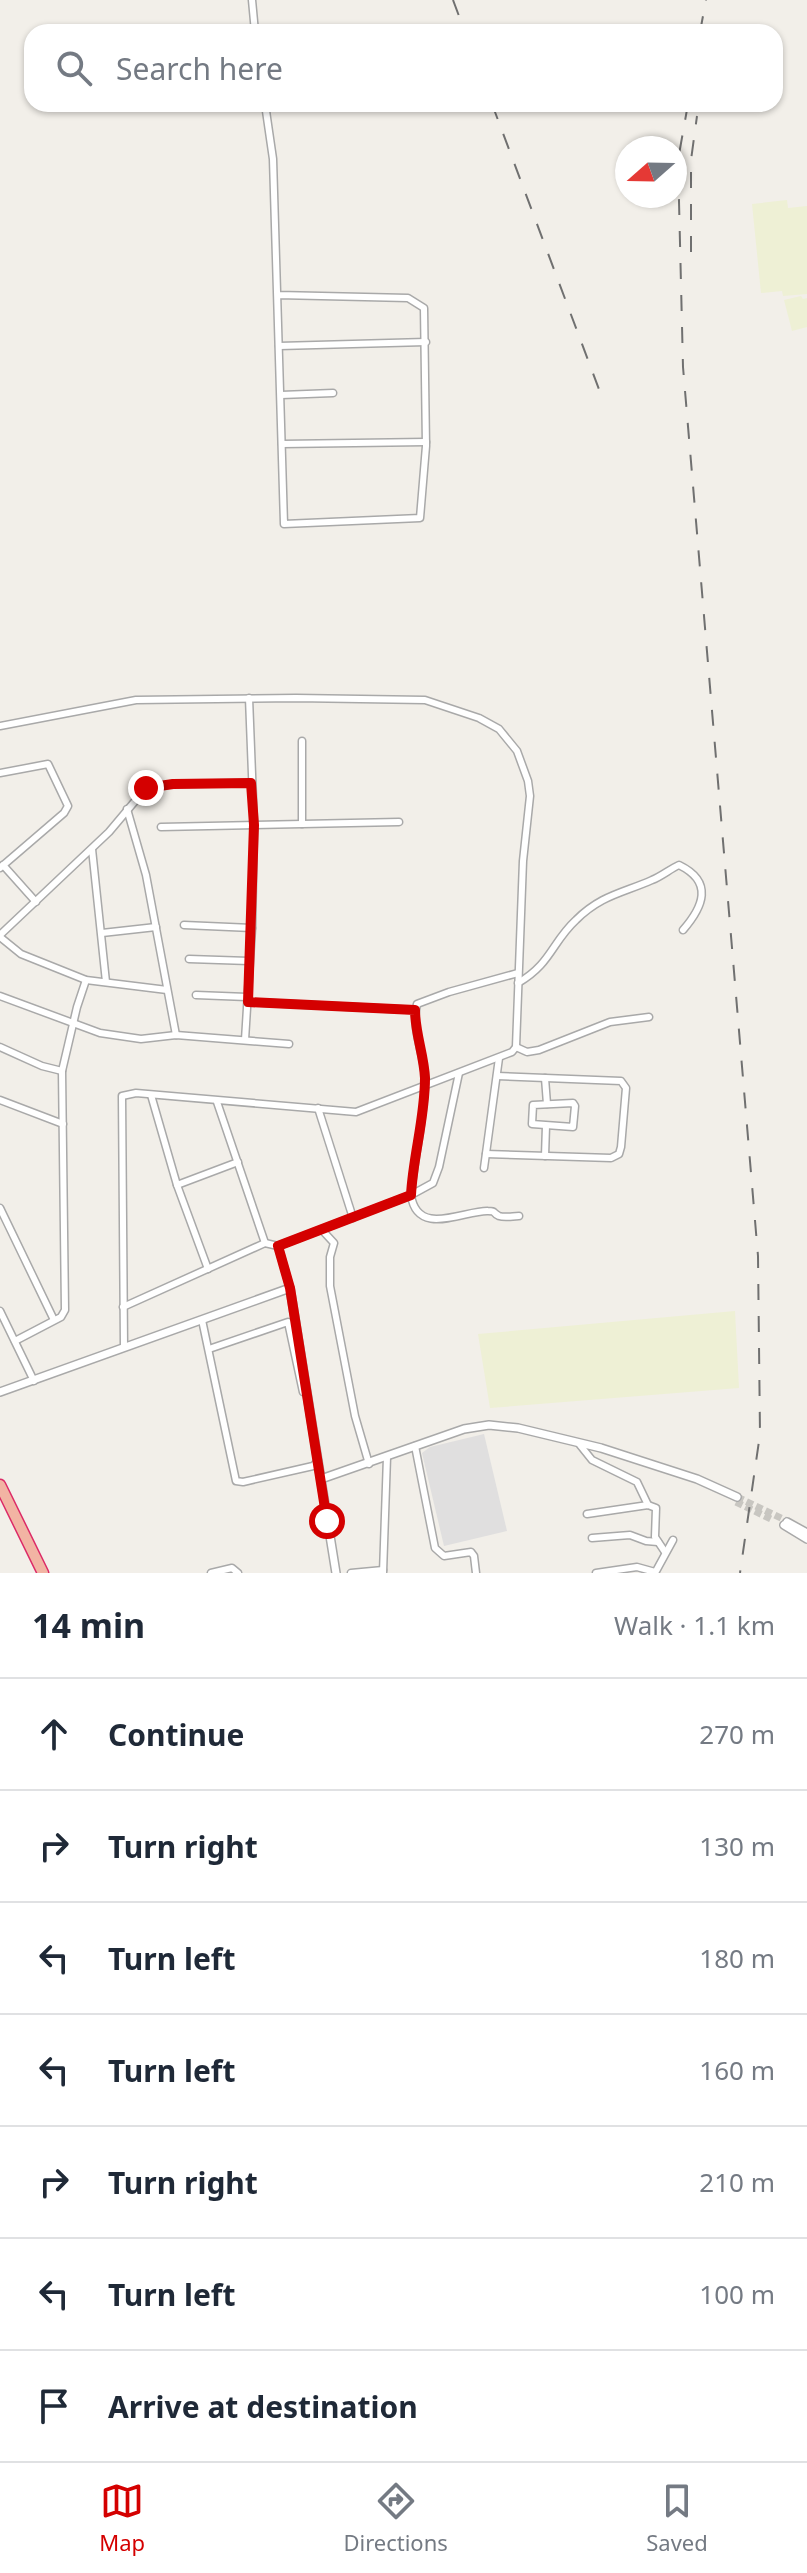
<!DOCTYPE html>
<meta charset="utf-8">
<style>
body{margin:0;font-family:"Noto Sans",sans-serif;background:#f6f6f7;color:#1f2937}
.compass{position:absolute;left:615px;top:136px;width:72px;height:72px;border-radius:50%;background:#fff;box-shadow:0 2px 6px #0004;rotate:250deg}
.stop{position:absolute;width:24px;height:24px;margin:-18px;border:6px solid #d40000;border-radius:50%;background:#fff}
.stop.end{background:#d40000;border-color:#fff;box-shadow:0 2px 8px #0008}
.list{margin:0;padding:0;list-style:none}
h2{display:flex;justify-content:space-between;align-items:center;height:104px;margin:0;padding:0 32px;font-size:34px}
h2 small{font-size:26px;font-weight:400;color:#747a83}
.list li{display:grid;grid-template-columns:52px 1fr auto;gap:24px;align-items:center;box-sizing:border-box;height:112px;padding:0 32px;border-top:2px solid #e0e1e3}
.list b{display:block;font-size:30px;white-space:nowrap}
.list em{font-size:26px;font-style:normal;color:#747a83}
.icon{flex:none;width:44px;height:44px;fill:none;stroke:currentColor;stroke-width:2;stroke-linecap:round;stroke-linejoin:round}
.map{position:relative;flex:none;width:807px;height:1573px;overflow:hidden}
.search{position:absolute;background:#fff;box-shadow:0 2px 6px #0004;left:24px;right:24px;top:24px;height:88px;display:flex;align-items:center;gap:20px;box-sizing:border-box;padding:0 28px;border-radius:24px;color:#747a83;font-size:30px}
.sheet{height:888px;background:#fff}
nav{display:flex;justify-content:space-around;align-items:center;box-sizing:border-box;height:112px;border-top:2px solid #e0e1e3;background:#fff;font-size:22px;color:#747a83}
nav a{display:grid;justify-items:center;gap:4px}
nav .on{color:#d40000}
.map>svg:first-child{display:block}
.residential{fill:#e0dfdf}
.farmland{fill:#eef0d5}
.lines{fill:none;stroke-linecap:round;stroke-linejoin:round}
.tertiary-tunnel{stroke:#c8c6c1;stroke-width:7;stroke-dasharray:7 3.5;stroke-linecap:butt}
.minor-casing{stroke:#a9a9a9;stroke-width:9}
.tertiary-casing{stroke:#a9a9a9;stroke-width:10}
.trunk-casing{stroke:#dc2a67;stroke-width:13}
.minor{stroke:#fff;stroke-width:6}
.tertiary{stroke:#fff;stroke-width:7}
.trunk{stroke:#f2b4a3;stroke-width:10}
.rail{stroke:#707070;stroke-width:2;stroke-dasharray:16 16;stroke-linecap:butt}
.route{stroke:#d40000;stroke-width:10}
</style>
<div class="map">
<svg width="807" height="1573" viewBox="0 0 807 1573">
<rect width="100%" height="100%" fill="#f2efe9"/>
<polygon class="residential" points="484,1434 507,1531 444,1546 422,1453 430,1447"/>
<g class="farmland">
<polygon points="787,200 788,208 807,206 807,294 783,296 782,291 761,293 752,204"/>
<polygon points="801,296 803,299 807,298 807,327 792,331 784,300"/>
<polygon points="735,1311 739,1388 490,1408 478,1334"/>
</g>
<g class="lines">
<g class="tertiary-tunnel">
<polyline points="737,1497 785,1520"/>
<polyline points="736,1502 771,1519"/>
</g>
<g class="minor-casing">
<g id="minor">
<polyline points="252,0 255,32"/>
<polyline points="265,104 273,159 284,524 420,518 426,446 424,308 408,298 278,295"/>
<polyline points="279,346 426,342"/>
<polyline points="281,395 333,393"/>
<polyline points="282,444 426,442"/>
<polyline points="0,726 136,700 296,698 425,700 479,718 499,729 517,751 528,781 530,796 523,861 516,1047 512,1052 356,1112 136,1093 122,1096 124,1347"/>
<polyline points="0,773 48,764 68,806 64,813 0,868"/>
<polyline points="127,809 146,875 176,1035"/>
<polyline points="302,824 302,741"/>
<polyline points="161,827 399,822"/>
<polyline points="92,849 106,982"/>
<polyline points="3,865 36,902"/>
<polyline points="184,925 252,928"/>
<polyline points="102,933 156,927"/>
<polyline points="0,935 109,832 146,788 173,784 251,783"/>
<polyline points="0,937 21,954 86,980 167,990"/>
<polyline points="189,959 249,961"/>
<path d="M518,973l-69,19 -32,12c-6,25 7,49 8,74 0,40 -11,78 -14,117 6,43 54,15 77,16 9,0 3,1 11,5 6,2 14,0 20,0"/>
<path d="M518,983c33,-19 34,-41 58,-63 25,-25 47,-27 76,-40 10,-4 18,-11 27,-15 35,17 24,42 4,65"/>
<polyline points="196,995 247,997"/>
<polyline points="0,996 100,1033 141,1039 176,1035 289,1044"/>
<polyline points="248,1002 415,1010"/>
<polyline points="245,1040 252,928 254,825 249,698"/>
<polyline points="0,1047 42,1066 62,1071"/>
<polyline points="516,1047 527,1052 539,1050 610,1022 649,1017"/>
<polyline points="545,1078 547,1104"/>
<polyline points="151,1095 177,1185 208,1269"/>
<polyline points="0,1100 63,1124"/>
<polyline points="217,1102 265,1243"/>
<polygon points="573,1103 575,1106 573,1127 532,1124 533,1105"/>
<polyline points="318,1108 353,1218"/>
<polyline points="486,1154 611,1158 619,1154 621,1147 626,1088 621,1081 497,1076"/>
<polyline points="545,1156 546,1126"/>
<polyline points="484,1168 499,1058"/>
<polyline points="177,1185 238,1162"/>
<polyline points="0,1208 54,1320"/>
<polyline points="322,1230 334,1243 330,1257 330,1286 355,1416 369,1464"/>
<polyline points="278,1246 290,1288"/>
<polyline points="123,1307 265,1243 278,1246 411,1195 433,1183 439,1167 459,1073"/>
<polyline points="0,1311 34,1381"/>
<polyline points="202,1320 236,1481 243,1482 313,1466 318,1461"/>
<polyline points="15,1341 61,1317 65,1310 62,1071 77,1007 86,980"/>
<polyline points="209,1349 288,1322 303,1392"/>
<polyline points="580,1445 592,1460 637,1482 648,1505"/>
<polyline points="415,1446 435,1548 444,1556 471,1552 474,1556 476,1573"/>
<polyline points="587,1514 648,1505 656,1508 655,1537 665,1552"/>
<polyline points="592,1538 630,1535 646,1541 658,1542"/>
<polyline points="211,1573 232,1568 238,1573"/>
<polyline points="351,1573 383,1570"/>
<polyline points="383,1573 387,1457"/>
<polyline points="596,1573 637,1567 655,1572"/>
<polyline points="655,1573 673,1540"/>
</g>
</g>
<g class="tertiary-casing">
<g id="tertiary">
<polyline points="0,1392 290,1288 336,1573"/>
<polyline points="321,1479 464,1429 489,1425 518,1428 601,1448 697,1479 737,1497"/>
<polyline points="787,1522 807,1533"/>
<polyline points="784,1525 807,1539"/>
</g>
</g>
<g class="trunk-casing">
<polyline id="trunk" points="0,1485 43,1573"/>
</g>
<use href="#minor" class="minor"/>
<use href="#tertiary" class="tertiary"/>
<use href="#trunk" class="trunk"/>
<g class="rail">
<polyline points="453,0 465,32"/>
<polyline points="700,32 706,0"/>
<polyline points="492,104 600,392"/>
<polyline points="688,104 678,160 683,367 758,1256 760,1434 740,1573"/>
<polyline points="691,252 691,160 697,116"/>
</g>
</g>
<g class="lines">
<path class="route" d="M146,788l27,-4 78,-1 3,42 -6,177 167,8c0,23 9,45 10,68 0,40 -12,78 -14,117l-133,51 12,42 37,233"/>
</g>
</svg>
<svg class="compass" viewBox="-18 -18 36 36"><path d="M0-13l5 13h-10z" fill="#e53935"/><path d="M0 13l5-13h-10z" fill="#747a83"/></svg>
<div class="stop" style="left:327px;top:1521px"></div>
<div class="stop end" style="left:146px;top:788px"></div>
<div class="search"><svg class="icon" aria-label="search" viewBox="0 0 24 24"><circle cx="10" cy="10" r="6"/><path d="M15 15l6 6"/></svg>Search here</div>
</div>
<section class="sheet">
<h2>14 min<small>Walk · 1.1 km</small></h2>
<ul class="list">
<li><svg class="icon" aria-label="ahead" viewBox="0 0 24 24"><path d="M12 20V5M6 11l6-6 6 6"/></svg><div><b>Continue</b></div><em>270 m</em></li>
<li><svg class="icon" aria-label="right" viewBox="0 0 24 24"><path d="M7 20v-9h11M14 6l5 5-5 5"/></svg><div><b>Turn right</b></div><em>130 m</em></li>
<li><svg class="icon" aria-label="left" viewBox="0 0 24 24"><path d="M17 20v-9H6M10 6l-5 5 5 5"/></svg><div><b>Turn left</b></div><em>180 m</em></li>
<li><svg class="icon" aria-label="left" viewBox="0 0 24 24"><path d="M17 20v-9H6M10 6l-5 5 5 5"/></svg><div><b>Turn left</b></div><em>160 m</em></li>
<li><svg class="icon" aria-label="right" viewBox="0 0 24 24"><path d="M7 20v-9h11M14 6l5 5-5 5"/></svg><div><b>Turn right</b></div><em>210 m</em></li>
<li><svg class="icon" aria-label="left" viewBox="0 0 24 24"><path d="M17 20v-9H6M10 6l-5 5 5 5"/></svg><div><b>Turn left</b></div><em>100 m</em></li>
<li><svg class="icon" aria-label="arrive" viewBox="0 0 24 24"><path d="M6 21V4h12l-3 4 3 4H6"/></svg><div><b>Arrive at destination</b></div></li>
</ul>
</section>
<nav>
<a class="on"><svg class="icon" aria-label="map" viewBox="0 0 24 24"><path d="M3 6l6-2 6 2 6-2v14l-6 2-6-2-6 2zM9 4v14M15 6v14"/></svg>Map</a>
<a><svg class="icon" aria-label="directions" viewBox="0 0 24 24"><path d="M12 3l9 9-9 9-9-9zM9 14v-3h6M13 9l2 2-2 2"/></svg>Directions</a>
<a><svg class="icon" aria-label="saved" viewBox="0 0 24 24"><path d="M7 4h10v16l-5-4-5 4z"/></svg>Saved</a>
</nav>
